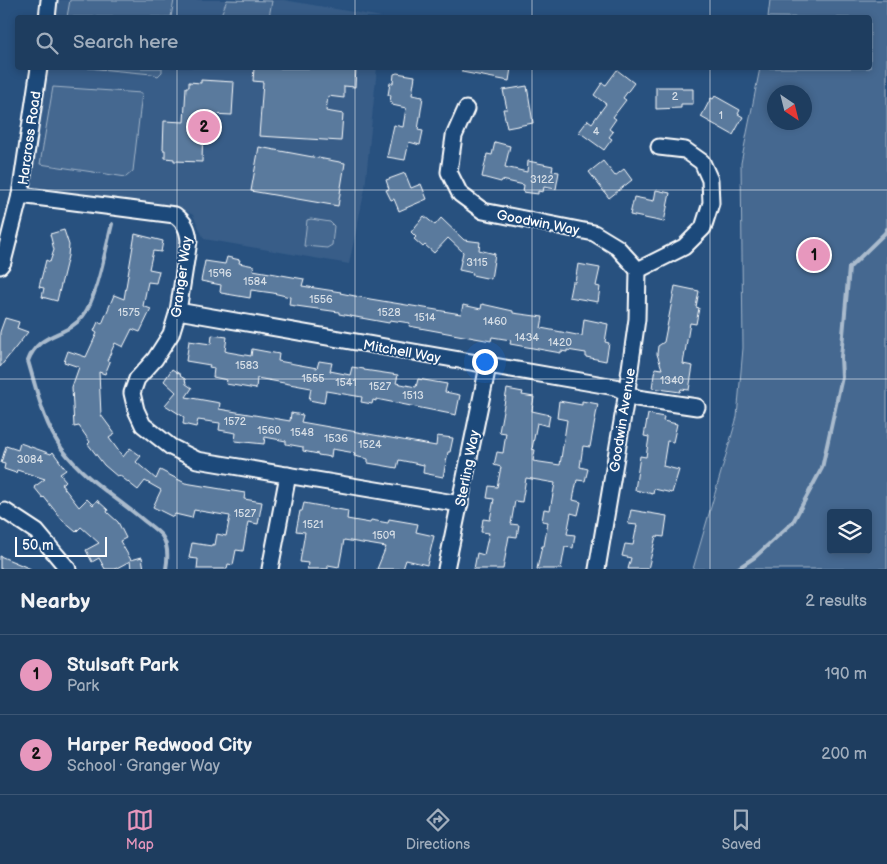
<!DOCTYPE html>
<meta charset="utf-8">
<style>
body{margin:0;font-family:"Balsamiq Sans",sans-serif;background:#264465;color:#f1f3f6}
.controls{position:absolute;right:15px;bottom:15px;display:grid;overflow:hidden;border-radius:5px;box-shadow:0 2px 8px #0003}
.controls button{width:45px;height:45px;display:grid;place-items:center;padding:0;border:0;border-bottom:1px solid #3c5674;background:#1e3d5f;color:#f1f3f6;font:25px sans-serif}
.compass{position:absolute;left:767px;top:85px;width:45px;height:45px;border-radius:50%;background:#1e3d5f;box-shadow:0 2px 8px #0003;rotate:145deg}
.scale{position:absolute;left:15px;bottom:12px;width:92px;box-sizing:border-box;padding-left:5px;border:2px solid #fff;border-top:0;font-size:14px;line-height:18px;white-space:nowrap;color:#fff;-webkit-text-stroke:4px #1f4a7a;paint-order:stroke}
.you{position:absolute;left:484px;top:361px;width:18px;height:18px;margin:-12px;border:4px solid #fff;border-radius:50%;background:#1a73e8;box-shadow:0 0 0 8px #1a73e833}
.badge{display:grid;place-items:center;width:32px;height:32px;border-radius:50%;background:#e797bd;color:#111;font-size:16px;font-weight:700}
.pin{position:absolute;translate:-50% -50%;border:2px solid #fff;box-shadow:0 1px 5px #0006}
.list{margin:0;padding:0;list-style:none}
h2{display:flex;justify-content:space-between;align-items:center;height:65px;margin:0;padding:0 20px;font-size:21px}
h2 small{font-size:16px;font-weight:400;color:#a1aebd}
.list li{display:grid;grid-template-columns:32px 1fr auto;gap:15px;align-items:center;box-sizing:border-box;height:80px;padding:0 20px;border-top:1px solid #3c5674}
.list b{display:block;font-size:19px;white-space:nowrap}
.list p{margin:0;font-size:16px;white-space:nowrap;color:#a1aebd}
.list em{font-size:16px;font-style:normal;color:#a1aebd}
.icon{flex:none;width:28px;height:28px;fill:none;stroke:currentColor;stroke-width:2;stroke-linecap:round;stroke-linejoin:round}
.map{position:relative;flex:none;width:887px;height:569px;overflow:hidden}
.search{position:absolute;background:#1e3d5f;box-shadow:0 2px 8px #0003;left:15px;right:15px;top:15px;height:55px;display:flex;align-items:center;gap:12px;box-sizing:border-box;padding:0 18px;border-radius:5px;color:#a1aebd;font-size:19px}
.sheet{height:225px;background:#1e3d5f}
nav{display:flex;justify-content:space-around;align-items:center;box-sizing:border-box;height:70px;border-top:1px solid #3c5674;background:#1e3d5f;font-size:14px;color:#a1aebd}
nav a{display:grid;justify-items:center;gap:2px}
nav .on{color:#e797bd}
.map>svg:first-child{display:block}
.built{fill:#375d88}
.green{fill:#446890;stroke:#a2b4c8;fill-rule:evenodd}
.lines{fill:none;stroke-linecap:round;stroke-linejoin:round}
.stream{stroke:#aabbcd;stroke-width:4}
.building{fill:#5a7a9d;stroke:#fff}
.street-casing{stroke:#fff;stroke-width:19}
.street{stroke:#1f4a7a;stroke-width:15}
.grid{fill:none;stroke:#fff;stroke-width:1;stroke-opacity:0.55}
.labels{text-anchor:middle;stroke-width:4;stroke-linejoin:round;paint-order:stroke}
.number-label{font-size:11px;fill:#d6dee6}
.street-label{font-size:14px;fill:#fff;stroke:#1f4a7a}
</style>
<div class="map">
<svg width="887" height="569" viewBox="0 0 887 569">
<rect width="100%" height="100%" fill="#28517f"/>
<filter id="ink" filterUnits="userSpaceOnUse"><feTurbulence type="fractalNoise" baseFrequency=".02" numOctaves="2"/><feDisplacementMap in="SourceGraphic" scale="10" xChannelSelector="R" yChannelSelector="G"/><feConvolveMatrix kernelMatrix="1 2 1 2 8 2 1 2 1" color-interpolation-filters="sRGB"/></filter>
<g filter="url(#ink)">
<g class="built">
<polygon points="58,0 284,0 382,17 55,18"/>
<polygon points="46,68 377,68 365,189 349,264 204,239 193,215 178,207 26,186"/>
</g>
<g class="green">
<polygon points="70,0 174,0 171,17 67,17"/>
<polygon points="227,0 272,1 269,17 220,17"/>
<path d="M770,0h117v569h-194l44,-152 6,-69 -2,-185 19,-95h110v-50l-102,-1zM774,92h30v30h-30zM831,513h37v37h-37z"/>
<polygon points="88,68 162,68 162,72 158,76 152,74"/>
<polygon points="53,87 142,93 133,171 126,177 40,164"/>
<polygon points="311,219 330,222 334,226 332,245 327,248 304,246 307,220"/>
</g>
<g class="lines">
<g class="stream">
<path d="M112,224c-6,23 -15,74 -29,92 -17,22 -44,15 -55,45 9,30 15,61 34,88 22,29 52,47 80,70 6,5 15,11 20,17 7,10 6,22 4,33"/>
<polyline points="737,569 755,557 793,522 822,468 842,377 841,357 849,268 885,233 887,229"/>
</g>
</g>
<g class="building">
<polygon points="254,68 356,68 355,87 344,86 344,98 328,96 326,111 343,114 341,141 259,136 263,82 253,81"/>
<polygon points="462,68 511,68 509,81 462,72"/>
<polygon points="617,70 634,83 623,98 626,100 613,117 616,119 609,129 613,132 609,137 612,139 604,150 579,132 588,120 592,123 606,104 594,95 602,83 606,85"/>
<polygon points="397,73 415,76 412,95 423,97 418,130 423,131 420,145 409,142 405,160 387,157 394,125 403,127 406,108 392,105 392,103 390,102 391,95 388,95 390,83 393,83 394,74"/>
<polygon points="201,80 234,82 232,115 210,114 209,125 203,124 202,162 174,161 174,159 165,158 165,150 163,150 164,121 184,122 186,87 189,87 189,82 201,83"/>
<polygon points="527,86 533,123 507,128 503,109 507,109 503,90"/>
<polygon points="656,87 682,87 682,89 693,89 693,104 681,104 681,108 656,109"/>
<polygon points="715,96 740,110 738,114 743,117 733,135 701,117 711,98 713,99"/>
<polygon points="495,142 510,146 505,167 527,172 528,161 553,166 552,171 559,172 556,189 544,187 543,192 538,191 538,194 523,192 524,185 502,180 501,182 482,177 487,154 492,155"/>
<polygon points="259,147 345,163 338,206 251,191"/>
<polygon points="603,161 615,176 624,169 632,180 609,198 589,172"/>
<polygon points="405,173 411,188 421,184 427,199 399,211 394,199 391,200 386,190 389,189 386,180"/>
<polygon points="656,190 670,193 664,222 630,215 634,197 654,201"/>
<polygon points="424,216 435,225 441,218 464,240 480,242 479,250 495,254 491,279 472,275 473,273 459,270 463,252 448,238 434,253 425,245 423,247 414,239 416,237 411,232"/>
<polygon points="64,230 69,245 68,256 57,301 42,297 44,288 39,287 46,260 50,262 54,250 50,234"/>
<polygon points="135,234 163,241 161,252 153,251 149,269 159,271 156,283 148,282 143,306 151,309 140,332 132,329 123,347 115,343 107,361 110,362 105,374 99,372 101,415 115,434 109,438 123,457 130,448 141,456 136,462 156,479 160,470 185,483 245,493 244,499 262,502 258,524 248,522 243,551 236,550 233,565 228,564 227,569 197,569 198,559 189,558 192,543 212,546 212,544 215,545 217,534 226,536 230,516 194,510 192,518 175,514 173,517 153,507 161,490 145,481 138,490 119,475 118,477 104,465 88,444 90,442 79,426 74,427 72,387 79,367 64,362 68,351 86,357 97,333 94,331 98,322 102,324 114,295 124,299"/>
<polygon points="227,257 240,260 239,263 254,266 253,270 304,279 302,286 341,292 340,293 370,299 461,314 463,305 481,309 482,304 513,311 513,313 543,317 541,328 582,336 584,319 608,324 605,342 609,343 606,361 586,357 586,353 567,350 567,352 561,351 561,353 510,344 511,340 492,337 491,341 409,326 410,323 390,320 389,323 339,314 339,312 289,305 290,297 273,293 251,290 250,298 221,293 220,292 221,285 201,281 205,261 225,264"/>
<polygon points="578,264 600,268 596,286 600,287 598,302 569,297 572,282 575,282"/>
<polygon points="675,286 699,291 696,307 699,308 696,324 690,323 683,364 693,366 689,390 681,389 680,392 652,388 655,368 662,369 657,354 658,346 664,342"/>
<polygon points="5,318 19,322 17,328 28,332 0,367 0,332"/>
<polygon points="212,335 227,337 225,351 228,352 251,356 252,349 279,354 278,361 317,368 319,361 332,363 330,371 350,375 352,367 364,369 364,370 398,375 396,383 416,387 418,379 447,384 445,392 460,395 456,415 376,399 376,401 373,400 372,404 361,402 362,397 326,391 324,403 309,400 311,388 257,378 256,389 226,384 227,380 213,377 214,368 209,367 210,365 186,361 189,341 211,344"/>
<polygon points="172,369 181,375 180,376 185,379 186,384 192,388 186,397 220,403 219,409 290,421 291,413 303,415 301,422 436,446 437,436 453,438 450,452 448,452 443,477 423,473 424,465 399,460 397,468 380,465 368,463 368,459 354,456 355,453 332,449 331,457 318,455 318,454 303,451 303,447 286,444 286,441 265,437 264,444 235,441 236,433 219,430 220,423 198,420 196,427 183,424 184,417 165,405 176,392 164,381"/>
<polygon points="507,389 523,392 522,395 534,397 532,411 550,415 548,426 537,423 532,449 535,450 533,461 560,465 567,420 557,418 559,401 582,405 582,401 598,404 590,447 583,446 580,467 588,469 585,481 577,480 573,500 581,502 578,515 571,513 567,534 575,535 573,548 565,547 561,569 537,569 542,546 544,546 548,522 542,521 544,509 550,510 555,483 526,478 522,502 515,501 511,524 519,525 517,537 509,536 503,569 474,569 477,553 484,555 489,533 481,532 483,519 490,520 494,499 487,498 489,486 497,487 501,467 494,465 497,452 503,453 506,433 499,432"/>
<polygon points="648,414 664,417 663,421 677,424 673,442 667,441 663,466 679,470 672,493 654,489 653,494 635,490 640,456 646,457 649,437 644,436"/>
<polygon points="20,443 51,454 53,452 66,470 60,474 66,481 61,484 79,507 87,499 93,505 97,500 108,510 107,512 118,522 126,538 120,541 131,560 142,557 144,569 131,569 130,561 115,569 105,569 99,558 92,562 86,550 99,543 81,527 76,532 63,521 44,497 43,498 34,487 45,479 17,470 16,473 4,469 5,464 1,463 6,446 18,450"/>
<polygon points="304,503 348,511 347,519 370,523 371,520 388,523 389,519 418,524 416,532 434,536 427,565 406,560 403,569 377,569 386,547 344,540 339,567 328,565 328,569 307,569 308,563 300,562 305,532 296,531 300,511 302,511"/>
<polygon points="631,510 667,516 664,537 656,536 648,569 628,569 631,558 622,556 625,544 633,545 637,525 628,524"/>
<polygon points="0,556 31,569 0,569"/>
</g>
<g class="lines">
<g class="street-casing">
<g id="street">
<polyline points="47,18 49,0"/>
<polyline points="466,109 454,136 449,172 460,194 483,211 594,233 617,247 638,270"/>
<path d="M20,195l155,20c9,7 13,13 14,26l-11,70 -7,23 -16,25 -18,20 -5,14 4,17 7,15 28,22 26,13 263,44"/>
<polyline points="0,266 3,262 20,195 39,68"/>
<polyline points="638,270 684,247 703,228 711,203 710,180 702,162 685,150 659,147"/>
<polyline points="178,311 615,387 637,398 697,407"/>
<polyline points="5,511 37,532 68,569"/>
<polyline points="270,569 288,475"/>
<polyline points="446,569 488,366"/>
<polyline points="597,569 625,404 637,319 638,270"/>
</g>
</g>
<use href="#street" class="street"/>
</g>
</g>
<path class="grid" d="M177,0v18M355,0v18M532,0v18M710,0v18M177,68v501M355,68v501M532,68v501M710,68v501M0,190h887M0,379h887"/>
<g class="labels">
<g class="number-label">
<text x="675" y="100">2</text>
<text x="721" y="119">1</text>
<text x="596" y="135">4</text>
<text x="542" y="183">3122</text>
<text x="477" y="266">3115</text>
<text x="220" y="277">1596</text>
<text x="255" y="285">1584</text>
<text x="321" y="303">1556</text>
<text x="129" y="316">1575</text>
<text x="389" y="316">1528</text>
<text x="425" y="321">1514</text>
<text x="495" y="325">1460</text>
<text x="527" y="341">1434</text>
<text x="560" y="346">1420</text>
<text x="247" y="369">1583</text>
<text x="313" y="382">1555</text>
<text x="672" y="384">1340</text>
<text x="346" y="386">1541</text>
<text x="380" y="390">1527</text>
<text x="413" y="399">1513</text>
<text x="235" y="425">1572</text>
<text x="269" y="434">1560</text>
<text x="302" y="436">1548</text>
<text x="336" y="442">1536</text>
<text x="370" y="448">1524</text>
<text x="30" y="463">3084</text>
<text x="245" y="517">1527</text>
<text x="313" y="528">1521</text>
<text x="384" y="539">1509</text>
</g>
<g class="street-label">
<text transform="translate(29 138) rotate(-82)" y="5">Harcross Road</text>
<text transform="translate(538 222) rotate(11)" y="5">Goodwin Way</text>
<text transform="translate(181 277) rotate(-82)" y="5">Granger Way</text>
<text transform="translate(402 351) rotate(10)" y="5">Mitchell Way</text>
<text transform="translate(622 420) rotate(-81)" y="5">Goodwin Avenue</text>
<text transform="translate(467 468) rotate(-79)" y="5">Sterling Way</text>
</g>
</g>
</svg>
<div class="controls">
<button><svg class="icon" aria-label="layers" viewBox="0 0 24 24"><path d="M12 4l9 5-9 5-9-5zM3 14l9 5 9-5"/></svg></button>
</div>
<svg class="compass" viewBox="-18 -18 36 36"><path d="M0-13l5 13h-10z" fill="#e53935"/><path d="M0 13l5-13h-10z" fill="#a1aebd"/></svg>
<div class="scale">50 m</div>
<div class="you"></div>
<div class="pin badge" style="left:814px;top:255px">1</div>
<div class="pin badge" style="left:204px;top:127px">2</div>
<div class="search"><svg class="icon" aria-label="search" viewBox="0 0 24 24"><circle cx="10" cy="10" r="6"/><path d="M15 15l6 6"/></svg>Search here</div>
</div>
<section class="sheet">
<h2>Nearby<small>2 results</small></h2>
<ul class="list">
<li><span class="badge">1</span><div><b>Stulsaft Park</b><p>Park</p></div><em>190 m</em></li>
<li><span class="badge">2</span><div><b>Harper Redwood City</b><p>School · Granger Way</p></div><em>200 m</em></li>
</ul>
</section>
<nav>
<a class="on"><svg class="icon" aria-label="map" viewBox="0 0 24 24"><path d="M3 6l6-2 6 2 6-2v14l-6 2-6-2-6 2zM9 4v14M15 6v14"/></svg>Map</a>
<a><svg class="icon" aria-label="directions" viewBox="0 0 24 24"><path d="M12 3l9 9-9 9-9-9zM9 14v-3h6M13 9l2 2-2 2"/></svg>Directions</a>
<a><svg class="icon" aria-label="saved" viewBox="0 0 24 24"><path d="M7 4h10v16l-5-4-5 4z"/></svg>Saved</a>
</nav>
